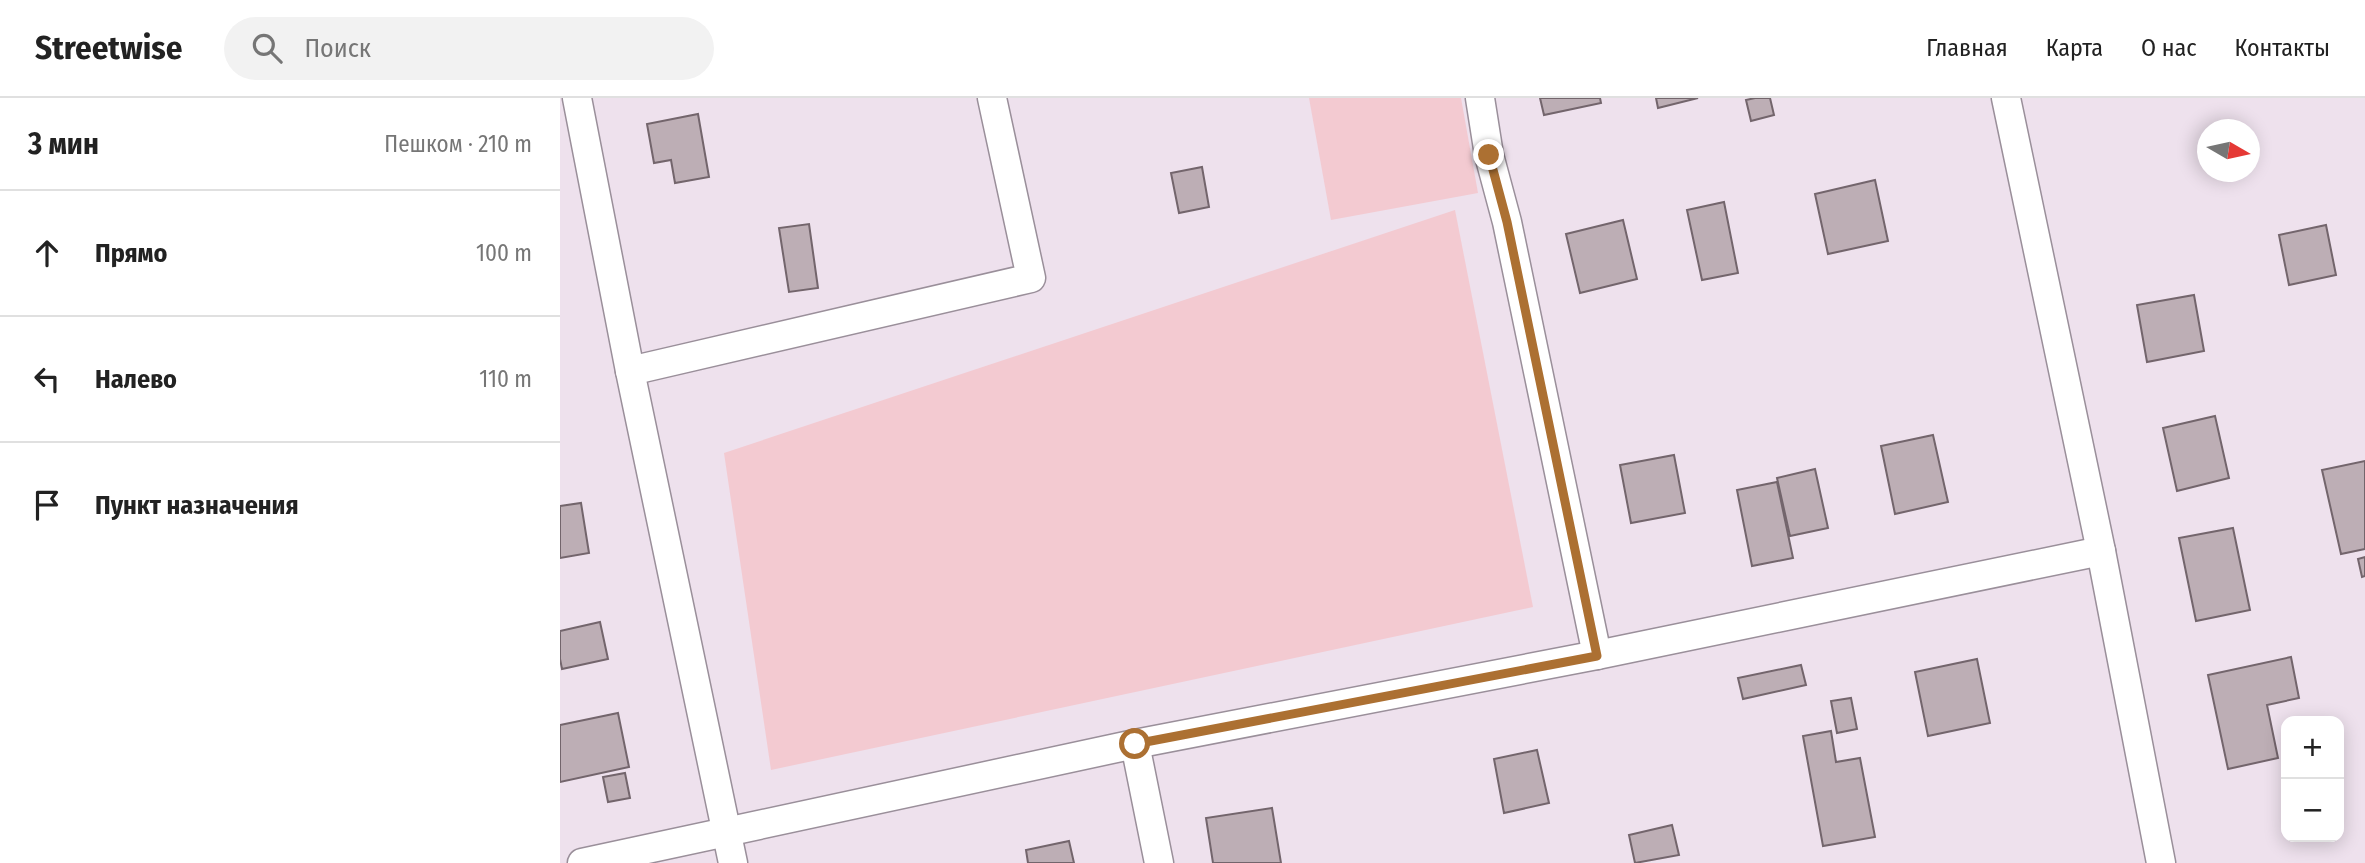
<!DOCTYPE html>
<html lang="ru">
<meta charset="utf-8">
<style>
body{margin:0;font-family:"Fira Sans Condensed",sans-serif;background:#f2f2f2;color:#222}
.controls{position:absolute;right:21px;bottom:21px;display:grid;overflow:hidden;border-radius:14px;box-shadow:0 4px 18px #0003}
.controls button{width:63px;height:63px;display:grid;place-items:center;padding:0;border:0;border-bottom:2px solid #e0e0e0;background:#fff;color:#222;font:35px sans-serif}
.compass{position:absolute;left:1637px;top:21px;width:63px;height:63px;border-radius:50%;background:#fff;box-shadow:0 4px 18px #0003;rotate:99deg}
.stop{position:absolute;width:21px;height:21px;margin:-16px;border:5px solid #ac7032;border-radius:50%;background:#fff}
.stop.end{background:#ac7032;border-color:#fff;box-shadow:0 2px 7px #0008}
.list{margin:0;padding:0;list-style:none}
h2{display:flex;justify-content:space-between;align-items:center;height:91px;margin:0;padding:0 28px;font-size:30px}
h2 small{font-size:23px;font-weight:400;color:#767676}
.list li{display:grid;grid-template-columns:46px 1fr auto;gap:21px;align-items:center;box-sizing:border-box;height:126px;padding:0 28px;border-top:2px solid #e0e0e0}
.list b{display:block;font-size:26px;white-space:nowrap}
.list em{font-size:23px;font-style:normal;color:#767676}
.icon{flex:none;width:38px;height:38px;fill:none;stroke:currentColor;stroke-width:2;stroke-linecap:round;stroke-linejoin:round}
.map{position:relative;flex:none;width:1805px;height:765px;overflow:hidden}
header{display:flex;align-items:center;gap:42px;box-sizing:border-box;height:98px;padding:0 35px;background:#fff;border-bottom:2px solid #e0e0e0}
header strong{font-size:33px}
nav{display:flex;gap:38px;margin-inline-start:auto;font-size:24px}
.search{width:490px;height:63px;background:#f2f2f2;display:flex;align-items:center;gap:18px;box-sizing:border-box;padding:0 24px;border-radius:38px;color:#767676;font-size:26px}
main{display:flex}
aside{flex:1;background:#fff}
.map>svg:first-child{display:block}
.green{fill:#f3cad1}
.building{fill:#bdaeb5;stroke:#73656c;stroke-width:2}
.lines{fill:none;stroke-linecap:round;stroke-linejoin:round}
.minor-casing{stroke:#9a8f9a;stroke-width:31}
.minor{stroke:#fff;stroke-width:28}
.route{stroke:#ac7032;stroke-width:9}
</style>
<header>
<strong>Streetwise</strong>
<div class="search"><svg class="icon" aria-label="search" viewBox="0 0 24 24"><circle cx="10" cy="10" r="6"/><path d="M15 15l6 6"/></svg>Поиск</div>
<nav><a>Главная</a><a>Карта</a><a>О нас</a><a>Контакты</a></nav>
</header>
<main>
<aside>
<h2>3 мин<small>Пешком · 210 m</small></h2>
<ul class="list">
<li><svg class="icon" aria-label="ahead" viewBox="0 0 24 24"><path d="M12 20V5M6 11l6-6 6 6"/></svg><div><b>Прямо</b></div><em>100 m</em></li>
<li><svg class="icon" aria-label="left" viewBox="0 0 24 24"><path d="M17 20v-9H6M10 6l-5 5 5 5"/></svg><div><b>Налево</b></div><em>110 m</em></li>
<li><svg class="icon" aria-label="arrive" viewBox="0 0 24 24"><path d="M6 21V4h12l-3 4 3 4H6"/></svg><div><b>Пункт назначения</b></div></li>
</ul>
</aside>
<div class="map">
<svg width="1805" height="765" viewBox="0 0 1805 765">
<rect width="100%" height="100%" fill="#eee1ed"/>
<g class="green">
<polygon points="749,0 901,0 918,95 771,122"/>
<polygon points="895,112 973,509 211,672 164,355"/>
</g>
<g class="building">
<polygon points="980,0 1040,0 1041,5 984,17"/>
<polygon points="1096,0 1138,0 1098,10"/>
<polygon points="1195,0 1210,0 1214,17 1191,23 1186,2"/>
<polygon points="138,16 149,79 115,85 111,62 94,65 87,26"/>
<polygon points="642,69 649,109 619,115 611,75"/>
<polygon points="1315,82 1328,143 1268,156 1255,96"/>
<polygon points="1164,104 1178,175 1142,182 1127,112"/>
<polygon points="1063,122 1077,181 1020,195 1006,136"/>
<polygon points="249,126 258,190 229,194 219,130"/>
<polygon points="1766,127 1776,177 1729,187 1719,137"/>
<polygon points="1634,197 1644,253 1587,264 1577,207"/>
<polygon points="1655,318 1669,380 1617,393 1603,330"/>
<polygon points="1373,337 1388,404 1335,416 1321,348"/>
<polygon points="1114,357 1125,415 1071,425 1060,367"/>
<polygon points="1805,363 1805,451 1781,456 1762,372"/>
<polygon points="1255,371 1268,430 1230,438 1217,380"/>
<polygon points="1217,384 1233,460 1192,468 1177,392"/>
<polygon points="21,405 29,455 0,460 0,408"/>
<polygon points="1673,430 1690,512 1636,523 1619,440"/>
<polygon points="1805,459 1805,478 1802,479 1798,461"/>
<polygon points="40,524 48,561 2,571 0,561 0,533"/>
<polygon points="1731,559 1739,600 1707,607 1718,660 1668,671 1648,577"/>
<polygon points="1417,561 1430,625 1368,638 1355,574"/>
<polygon points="1241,567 1246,587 1183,601 1178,580"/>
<polygon points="1291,600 1297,631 1277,635 1271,603"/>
<polygon points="58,615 69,669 0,684 0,627"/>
<polygon points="1271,633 1276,664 1300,660 1315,739 1263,748 1243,638"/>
<polygon points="977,652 989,705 944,715 934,661"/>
<polygon points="65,675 70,700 48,704 43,679"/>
<polygon points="712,710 721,765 653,765 646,720"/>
<polygon points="1112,727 1119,757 1075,765 1069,737"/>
<polygon points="509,743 514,765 468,765 466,752"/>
</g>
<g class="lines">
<g class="minor-casing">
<g id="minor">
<polyline points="17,0 70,273 173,765"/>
<polyline points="920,0 929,57 947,124 1037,557"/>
<polyline points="1446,0 1541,453 1601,765"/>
<polyline points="70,273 471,180 432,0"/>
<polyline points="575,646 599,765"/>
<polyline points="22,765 575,646 1037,557 1541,453"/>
</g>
</g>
<use href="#minor" class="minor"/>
</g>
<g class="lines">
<polyline class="route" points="575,646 1037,558 947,124 929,57"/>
</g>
</svg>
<div class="controls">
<button>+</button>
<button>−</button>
</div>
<svg class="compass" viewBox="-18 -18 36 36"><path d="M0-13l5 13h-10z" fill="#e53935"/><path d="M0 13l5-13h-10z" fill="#767676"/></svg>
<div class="stop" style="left:575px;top:646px"></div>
<div class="stop end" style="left:929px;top:57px"></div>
</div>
</main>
